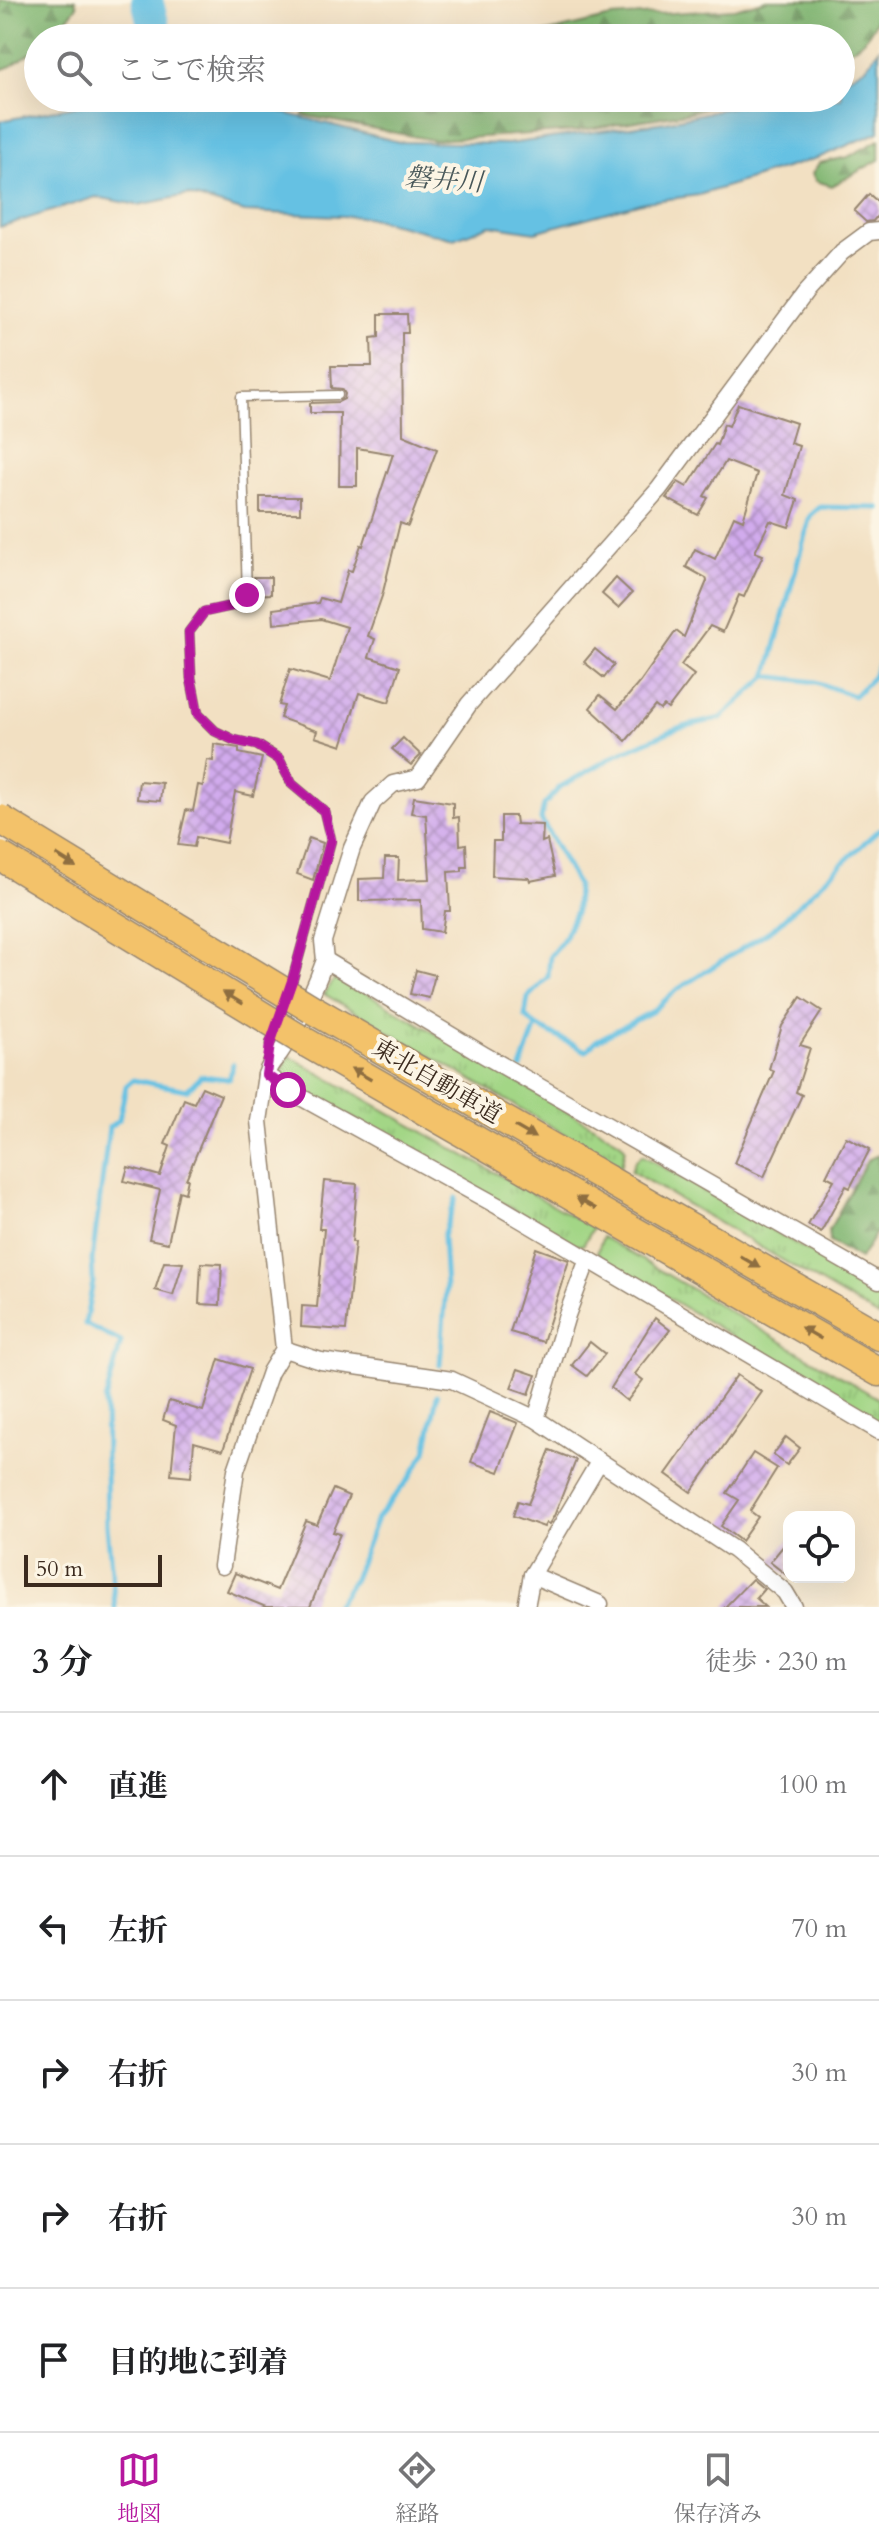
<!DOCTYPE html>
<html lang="ja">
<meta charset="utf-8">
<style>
body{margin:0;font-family:Cardo,"Noto Serif JP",serif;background:#f6f6f6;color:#202124}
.controls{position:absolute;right:24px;bottom:24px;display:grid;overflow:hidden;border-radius:16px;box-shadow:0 8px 32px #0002}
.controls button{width:72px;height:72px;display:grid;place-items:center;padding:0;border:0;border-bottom:2px solid #e0e0e0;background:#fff;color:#202124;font:40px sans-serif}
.scale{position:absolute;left:24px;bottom:20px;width:138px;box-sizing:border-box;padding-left:8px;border:4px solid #3b2a1e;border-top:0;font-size:22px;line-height:28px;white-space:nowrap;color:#3b2a1e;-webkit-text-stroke:6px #fcf5e5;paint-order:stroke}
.stop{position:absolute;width:24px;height:24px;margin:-18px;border:6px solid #b5179e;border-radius:50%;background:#fff}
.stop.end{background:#b5179e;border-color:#fff;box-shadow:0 2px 8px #0008}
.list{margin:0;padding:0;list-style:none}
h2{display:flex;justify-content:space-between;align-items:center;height:104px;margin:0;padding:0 32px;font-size:34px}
h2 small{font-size:26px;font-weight:400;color:#757577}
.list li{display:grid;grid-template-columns:52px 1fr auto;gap:24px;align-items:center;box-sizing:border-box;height:144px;padding:0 32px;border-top:2px solid #e0e0e0}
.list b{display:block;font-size:30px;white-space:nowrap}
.list em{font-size:26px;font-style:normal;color:#757577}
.icon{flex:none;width:44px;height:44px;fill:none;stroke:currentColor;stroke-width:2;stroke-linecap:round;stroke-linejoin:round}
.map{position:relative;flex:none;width:879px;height:1607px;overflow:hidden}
.search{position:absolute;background:#fff;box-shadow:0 8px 32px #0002;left:24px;right:24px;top:24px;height:88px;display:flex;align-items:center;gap:20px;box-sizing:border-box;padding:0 28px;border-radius:44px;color:#757577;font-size:30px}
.sheet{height:824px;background:#fff}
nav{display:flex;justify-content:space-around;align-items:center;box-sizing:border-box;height:112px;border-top:2px solid #e0e0e0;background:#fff;font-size:22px;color:#757577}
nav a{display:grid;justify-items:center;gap:4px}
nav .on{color:#b5179e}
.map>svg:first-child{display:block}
.grass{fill:url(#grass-tufts);stroke:#6f8052;stroke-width:2}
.forest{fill:url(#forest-firs);stroke:#5e7048;stroke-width:2}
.water{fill:#65c1e3;stroke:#507680;stroke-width:2}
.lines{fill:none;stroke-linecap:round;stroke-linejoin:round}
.stream{stroke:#65c1e3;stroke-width:5}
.river{stroke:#65c1e3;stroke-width:32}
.building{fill:url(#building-cross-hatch)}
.service-casing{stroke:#968570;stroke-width:11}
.minor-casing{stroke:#968570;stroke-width:19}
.motorway-casing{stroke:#968570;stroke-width:31}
.service{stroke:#fff;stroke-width:8}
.minor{stroke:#fff;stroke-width:16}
.motorway{stroke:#f3c26a;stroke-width:28}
.motorway-bridge-casing{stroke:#968570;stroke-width:31;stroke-linecap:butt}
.motorway-bridge{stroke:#f3c26a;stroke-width:28}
.oneway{fill:#8e6e40}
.route{stroke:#b5179e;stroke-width:10}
.labels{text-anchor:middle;stroke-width:8;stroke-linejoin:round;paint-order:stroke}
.street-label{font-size:24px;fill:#3b2a1e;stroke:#fcf5e5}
.water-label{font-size:26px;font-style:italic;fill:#485759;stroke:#fcf5e5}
</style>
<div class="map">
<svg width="879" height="1607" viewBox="0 0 879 1607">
<defs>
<pattern id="grass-tufts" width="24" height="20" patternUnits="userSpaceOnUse" patternTransform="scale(2)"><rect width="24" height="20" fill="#a3d686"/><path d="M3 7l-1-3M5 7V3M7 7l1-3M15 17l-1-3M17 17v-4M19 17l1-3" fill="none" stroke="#8db873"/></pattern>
<pattern id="forest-firs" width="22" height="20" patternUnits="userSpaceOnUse" patternTransform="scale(2)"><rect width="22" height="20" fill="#82b773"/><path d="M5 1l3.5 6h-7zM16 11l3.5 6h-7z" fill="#6c955e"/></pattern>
<pattern id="building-cross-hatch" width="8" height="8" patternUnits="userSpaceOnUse" patternTransform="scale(2)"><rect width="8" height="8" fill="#d1abed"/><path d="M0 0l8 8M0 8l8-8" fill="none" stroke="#ab8bbf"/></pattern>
</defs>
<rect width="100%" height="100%" fill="#fcf5e5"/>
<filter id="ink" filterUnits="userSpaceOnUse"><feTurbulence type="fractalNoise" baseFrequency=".0125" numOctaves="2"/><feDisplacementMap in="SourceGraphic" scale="16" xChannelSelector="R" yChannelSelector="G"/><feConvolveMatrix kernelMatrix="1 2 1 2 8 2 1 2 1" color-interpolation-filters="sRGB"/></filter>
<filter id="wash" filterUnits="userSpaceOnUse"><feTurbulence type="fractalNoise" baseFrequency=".006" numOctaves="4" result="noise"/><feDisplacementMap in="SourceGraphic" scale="32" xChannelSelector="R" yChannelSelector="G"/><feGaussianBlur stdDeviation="1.8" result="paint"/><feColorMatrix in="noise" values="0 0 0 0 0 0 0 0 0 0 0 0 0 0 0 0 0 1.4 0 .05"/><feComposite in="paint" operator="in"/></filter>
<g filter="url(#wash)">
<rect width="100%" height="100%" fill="#f2e0c2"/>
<g class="grass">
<polygon points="341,978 620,1142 625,1148 621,1167 324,994 334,980"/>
<polygon points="289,1056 593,1228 583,1245 576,1245 289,1082 282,1071"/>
<polygon points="642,1155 879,1292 879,1317 631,1171 635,1161"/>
<polygon points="603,1237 879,1399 879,1425 601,1257 597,1252"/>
</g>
<g class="forest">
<polygon points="0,0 75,0 77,6 52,38 38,38 38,48 11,66 0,70"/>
<path d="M767,0h112c0,28 -14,43 -38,55v-17h-318l88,-21 123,-8z"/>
<polygon points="318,98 735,98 691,112 576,131 433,140 303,115 309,100"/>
<polygon points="879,140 879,160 832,186 816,181 812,174 819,163 848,157"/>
<polygon points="878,1155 879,1228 860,1259 830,1242 828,1232 867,1160"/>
</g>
<polygon class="water" points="879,49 879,132 820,157 699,195 645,202 535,232 490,225 454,239 366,217 245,212 188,195 138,205 96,197 0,227 0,121 110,99 225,98 399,142 508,144 666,122 771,98 841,98 841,82 866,67"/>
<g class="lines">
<g class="stream">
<polyline points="767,676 810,516 820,507 879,508"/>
<polyline points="536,1026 586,1051 596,1041 653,1011 675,991 774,928 879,829"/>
<polyline points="521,1068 536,1026 525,1016 528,997 548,977 550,956 563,940 576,911 577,885 541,819 544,805 560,787 618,754 678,728 721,718 767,676 816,682 854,696 873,677 879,663"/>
<polyline points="440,1365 446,1288 443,1236 456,1198"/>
<polyline points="115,1607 107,1526 105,1401 121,1342 85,1324 93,1282 92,1260 109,1127 119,1120 126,1086 133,1080 187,1090 201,1076 229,1079 233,1064"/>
<polyline points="335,1607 354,1579 377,1518 409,1479 426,1452 437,1395"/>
</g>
<polyline class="river" points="147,0 157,38"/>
</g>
<g id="blocks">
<g class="building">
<polygon points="869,194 879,203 879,214 873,221 866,222 854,211"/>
<polygon points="379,314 407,314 408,333 402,333 403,435 437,449 408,526 400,523 382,596 368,636 375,639 369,657 400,667 389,702 359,693 342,746 315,737 317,731 280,718 284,706 279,705 290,669 330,681 347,627 321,619 274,624 273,609 318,603 320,598 338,603 348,570 352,571 361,545 363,546 393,454 357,448 357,486 339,486 340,413 310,413 310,403 338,402 344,399 345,394 342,389 332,388 331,366 372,366 371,338 379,337"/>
<polygon points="738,404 796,423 790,443 799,446 785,495 798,500 789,527 770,521 755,552 763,555 744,597 739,595 723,632 710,626 681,665 694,675 668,709 664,706 660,710 655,706 626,741 590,708 600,695 617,709 640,682 676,631 684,637 707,581 706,578 686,567 695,549 715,559 734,516 743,520 757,473 726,461 704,496 708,498 698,515 666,498 678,482 687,487 715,444 717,445 724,424 729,426"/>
<rect x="260" y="497" width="40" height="16"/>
<polygon points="254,577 271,577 271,594 255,595"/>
<polygon points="616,578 632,593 618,608 602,594"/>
<polygon points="595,649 614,665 604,678 584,662"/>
<polygon points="403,738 421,755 411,765 392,749"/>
<polygon points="214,744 239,748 239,753 262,758 253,796 235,792 226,843 196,837 194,847 178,845 186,810 193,811 198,785 203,786 207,760 213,761"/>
<polygon points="139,781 162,783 160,801 137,799"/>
<polygon points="414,797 453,803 453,818 459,817 460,845 466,844 467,867 462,867 462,871 448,872 450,911 445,911 442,932 422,929 421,900 359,901 359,879 384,878 385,858 399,858 398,880 430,879 426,815 411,813"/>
<polygon points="501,816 515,816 516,824 543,825 542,842 547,840 555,876 530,881 529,878 492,876 493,841 501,841"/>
<polygon points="309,838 323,843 313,880 297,874"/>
<polygon points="416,970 435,975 429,998 410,994"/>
<polygon points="801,997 822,1011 800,1045 810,1048 796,1092 802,1095 764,1177 734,1163 774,1071 769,1069 782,1026"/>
<polygon points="202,1087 221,1095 186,1179 188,1179 185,1193 179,1191 168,1243 149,1239 160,1190 124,1181 128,1167 160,1176 170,1146 165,1144 184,1099 194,1103"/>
<polygon points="846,1137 870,1149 850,1188 846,1186 821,1232 808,1225 834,1180 826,1176"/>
<polygon points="324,1181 357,1184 352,1242 355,1242 346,1330 301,1327 302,1306 317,1307 324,1229 319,1229"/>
<polygon points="536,1248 569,1260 543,1342 510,1332"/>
<polygon points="164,1262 183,1263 173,1295 155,1290"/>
<polygon points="201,1263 222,1264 220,1305 199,1304"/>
<polygon points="655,1318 670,1330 635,1374 643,1380 627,1401 611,1388"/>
<polygon points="590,1342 605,1354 587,1376 572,1365"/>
<polygon points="219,1359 250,1369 223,1450 194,1442 191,1477 171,1475 176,1425 163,1420 169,1401 203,1411"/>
<polygon points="518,1369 536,1375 529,1394 511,1388"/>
<polygon points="737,1375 762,1392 691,1492 666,1474"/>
<polygon points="490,1412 518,1423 499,1472 471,1462"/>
<polygon points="786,1437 800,1448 787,1465 773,1455"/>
<polygon points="550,1450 576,1460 554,1516 549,1524 546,1523 544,1527 513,1516 518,1501 528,1504"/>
<polygon points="753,1453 777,1468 750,1511 758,1517 741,1541 721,1526 739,1500 727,1493"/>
<polygon points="333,1489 349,1496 333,1532 340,1534 310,1607 266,1607 227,1591 235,1573 277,1590 306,1521 317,1525"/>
<polygon points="789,1539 789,1577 770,1562"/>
<polygon points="752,1579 764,1589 756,1598 766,1607 725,1607"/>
</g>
</g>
</g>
<g filter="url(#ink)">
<use href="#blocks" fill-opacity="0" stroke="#968570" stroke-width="2"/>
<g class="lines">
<g class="service-casing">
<polyline id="service" points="270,1044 293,978 331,840 324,811 292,784 279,759 257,745 234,740 215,731 198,714 191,678 189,632 204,612 236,605 247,595 241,397 338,395"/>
</g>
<g class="minor-casing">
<g id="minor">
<polyline points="325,960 323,941 352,848 373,802 393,784 418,778 469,704 659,489 805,293 842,252 869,232 879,231"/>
<polyline points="266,1075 259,1121 284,1349 321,1361 452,1380 536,1419 734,1550 785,1592 794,1607"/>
<path d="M879,1281l-395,-226 -159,-95c-11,31 -25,60 -42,88 -7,12 -13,13 -17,27l22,15 210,116 381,225"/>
<polyline points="536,1419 567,1315 588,1259"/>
<polyline points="222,1566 236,1470 270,1372 284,1349"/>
<polyline points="532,1575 600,1604 599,1607"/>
<polyline points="526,1607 532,1575 599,1462"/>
</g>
</g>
<g class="motorway-casing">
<g id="motorway">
<polyline points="312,1009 879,1336"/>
<polyline points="300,1039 879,1372"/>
</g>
</g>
<use href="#service" class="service"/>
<use href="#minor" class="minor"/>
<use href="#motorway" class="motorway"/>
<g class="motorway-bridge-casing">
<g id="motorway-bridge">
<polyline points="0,819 312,1009"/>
<polyline points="0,856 300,1039"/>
</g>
</g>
<use href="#motorway-bridge" class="motorway-bridge"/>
</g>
<defs><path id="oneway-solid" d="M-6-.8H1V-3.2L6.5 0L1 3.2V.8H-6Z" transform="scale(2)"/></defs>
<g class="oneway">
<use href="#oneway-solid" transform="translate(66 861) rotate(32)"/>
<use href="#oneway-solid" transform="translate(233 998) rotate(-149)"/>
<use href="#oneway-solid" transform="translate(361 1074) rotate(-150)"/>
<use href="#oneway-solid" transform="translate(525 1132) rotate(30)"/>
<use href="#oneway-solid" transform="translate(586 1203) rotate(-150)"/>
<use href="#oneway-solid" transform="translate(750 1262) rotate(30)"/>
<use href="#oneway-solid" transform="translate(811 1333) rotate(-150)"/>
</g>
</g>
<g class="lines" filter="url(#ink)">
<polyline class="route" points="247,595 236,605 204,612 189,632 191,678 198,714 215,731 234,740 257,745 279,759 292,784 324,811 331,840 293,978 270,1044 266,1075 288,1090"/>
</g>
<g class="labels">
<g class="street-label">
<text transform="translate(437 1081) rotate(30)" y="8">東北自動車道</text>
</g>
<g class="water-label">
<text transform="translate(444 179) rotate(4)" y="9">磐井川</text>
</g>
</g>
</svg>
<div class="controls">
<button><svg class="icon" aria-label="locate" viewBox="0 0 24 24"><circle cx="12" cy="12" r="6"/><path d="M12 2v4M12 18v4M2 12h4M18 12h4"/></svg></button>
</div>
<div class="scale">50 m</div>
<div class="stop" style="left:288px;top:1090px"></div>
<div class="stop end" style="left:247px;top:595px"></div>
<div class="search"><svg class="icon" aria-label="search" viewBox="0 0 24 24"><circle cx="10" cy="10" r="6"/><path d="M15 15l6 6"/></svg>ここで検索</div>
</div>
<section class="sheet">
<h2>3 分<small>徒歩 · 230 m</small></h2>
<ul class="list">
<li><svg class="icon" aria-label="ahead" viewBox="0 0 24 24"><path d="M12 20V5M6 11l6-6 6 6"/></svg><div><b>直進</b></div><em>100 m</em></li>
<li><svg class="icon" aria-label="left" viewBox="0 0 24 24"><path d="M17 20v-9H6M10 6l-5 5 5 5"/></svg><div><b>左折</b></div><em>70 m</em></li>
<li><svg class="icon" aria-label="right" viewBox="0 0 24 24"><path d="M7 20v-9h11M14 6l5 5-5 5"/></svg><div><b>右折</b></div><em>30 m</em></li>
<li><svg class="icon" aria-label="right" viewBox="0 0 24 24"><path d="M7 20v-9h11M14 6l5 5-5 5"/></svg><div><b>右折</b></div><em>30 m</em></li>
<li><svg class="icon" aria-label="arrive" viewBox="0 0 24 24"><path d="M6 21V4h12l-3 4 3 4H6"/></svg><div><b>目的地に到着</b></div></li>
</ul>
</section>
<nav>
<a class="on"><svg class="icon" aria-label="map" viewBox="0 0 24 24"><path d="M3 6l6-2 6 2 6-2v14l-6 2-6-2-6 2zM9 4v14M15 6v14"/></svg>地図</a>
<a><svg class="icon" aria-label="directions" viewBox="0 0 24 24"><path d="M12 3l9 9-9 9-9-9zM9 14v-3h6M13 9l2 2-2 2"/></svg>経路</a>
<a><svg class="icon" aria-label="saved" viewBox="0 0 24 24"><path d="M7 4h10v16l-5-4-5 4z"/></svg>保存済み</a>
</nav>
